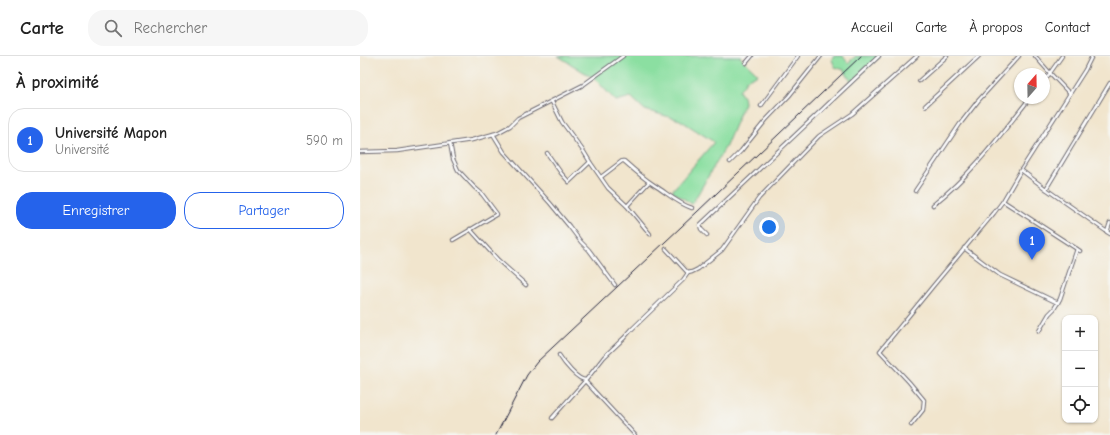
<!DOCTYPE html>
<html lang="fr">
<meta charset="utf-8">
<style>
body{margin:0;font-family:"Comic Neue",sans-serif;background:#f6f6f6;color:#222}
.controls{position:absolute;right:12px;bottom:12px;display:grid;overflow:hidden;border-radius:8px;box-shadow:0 1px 3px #0004}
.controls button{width:36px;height:36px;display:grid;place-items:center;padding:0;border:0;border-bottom:1px solid #e0e0e0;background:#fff;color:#222;font:20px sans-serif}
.compass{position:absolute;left:654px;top:12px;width:36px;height:36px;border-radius:50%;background:#fff;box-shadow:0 1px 3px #0004;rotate:20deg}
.you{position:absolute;left:409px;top:171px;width:14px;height:14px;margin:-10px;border:3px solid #fff;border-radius:50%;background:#1a73e8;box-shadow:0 0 0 6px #1a73e833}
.badge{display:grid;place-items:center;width:26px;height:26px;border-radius:50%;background:#2563eb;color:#fff;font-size:13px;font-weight:700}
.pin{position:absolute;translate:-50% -33px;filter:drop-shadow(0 1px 2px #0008)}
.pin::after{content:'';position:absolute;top:21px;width:14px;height:12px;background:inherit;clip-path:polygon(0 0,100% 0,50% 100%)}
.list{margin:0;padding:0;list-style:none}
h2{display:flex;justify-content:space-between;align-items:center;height:52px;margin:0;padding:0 16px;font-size:17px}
h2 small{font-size:13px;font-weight:400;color:#767676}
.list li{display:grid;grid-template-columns:26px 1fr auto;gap:12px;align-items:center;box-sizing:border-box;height:64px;margin:0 8px 8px;padding:0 8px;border:1px solid #e0e0e0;border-radius:16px}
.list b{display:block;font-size:15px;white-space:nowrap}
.list p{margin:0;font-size:13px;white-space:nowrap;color:#767676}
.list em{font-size:13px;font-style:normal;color:#767676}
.actions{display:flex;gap:8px;padding:12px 16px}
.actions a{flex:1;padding:9px 0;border:1px solid #2563eb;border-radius:16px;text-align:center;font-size:14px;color:#2563eb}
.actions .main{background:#2563eb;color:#fff}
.icon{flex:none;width:22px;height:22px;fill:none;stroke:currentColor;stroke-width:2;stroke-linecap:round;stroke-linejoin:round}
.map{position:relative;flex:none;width:750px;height:379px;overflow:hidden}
header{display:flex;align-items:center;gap:24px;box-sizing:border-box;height:56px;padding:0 20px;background:#fff;border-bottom:1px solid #e0e0e0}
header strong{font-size:19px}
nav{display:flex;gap:22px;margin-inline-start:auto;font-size:14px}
.search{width:280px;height:36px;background:#f6f6f6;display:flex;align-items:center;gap:10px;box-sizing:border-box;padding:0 14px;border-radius:16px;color:#767676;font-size:15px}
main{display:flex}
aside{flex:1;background:#fff}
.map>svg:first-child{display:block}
.green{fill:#8bdfa1;stroke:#56806e}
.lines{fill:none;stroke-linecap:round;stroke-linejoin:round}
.street-casing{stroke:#6a666e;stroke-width:4.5}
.street{stroke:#fff;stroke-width:2.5}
.rail{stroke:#22223b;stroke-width:1}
</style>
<header>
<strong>Carte</strong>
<div class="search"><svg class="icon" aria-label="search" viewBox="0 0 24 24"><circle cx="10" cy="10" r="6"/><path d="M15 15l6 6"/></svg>Rechercher</div>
<nav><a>Accueil</a><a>Carte</a><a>À propos</a><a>Contact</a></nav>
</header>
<main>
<aside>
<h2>À proximité<small></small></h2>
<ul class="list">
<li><span class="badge">1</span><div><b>Université Mapon</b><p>Université</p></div><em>590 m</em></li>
</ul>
<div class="actions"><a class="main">Enregistrer</a><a>Partager</a></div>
</aside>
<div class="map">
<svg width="750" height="379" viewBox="0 0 750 379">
<rect width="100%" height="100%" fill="#f6f6f2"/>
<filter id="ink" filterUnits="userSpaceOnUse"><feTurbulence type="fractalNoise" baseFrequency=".025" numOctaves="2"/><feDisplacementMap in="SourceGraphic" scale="8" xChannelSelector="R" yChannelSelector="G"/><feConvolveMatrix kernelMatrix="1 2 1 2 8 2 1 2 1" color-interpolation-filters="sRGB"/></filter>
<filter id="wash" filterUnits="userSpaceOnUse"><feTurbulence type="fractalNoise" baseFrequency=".012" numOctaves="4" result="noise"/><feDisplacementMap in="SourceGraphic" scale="16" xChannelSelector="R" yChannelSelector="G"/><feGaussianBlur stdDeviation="0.9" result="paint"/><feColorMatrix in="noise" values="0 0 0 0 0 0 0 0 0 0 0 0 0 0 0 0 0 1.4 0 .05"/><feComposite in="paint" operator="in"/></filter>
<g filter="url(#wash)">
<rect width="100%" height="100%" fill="#f1e5cd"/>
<g class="green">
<polygon points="198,0 381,0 380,1 398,18 386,24 383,30 379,34 383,40 384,47 366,90 332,148 312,135 354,86 320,64 285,54 271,41 256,45 235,23"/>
<polygon points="473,0 483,0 488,7 496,0 500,1 500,0 519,0 492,27 484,14 475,11 472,4"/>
</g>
</g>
<g filter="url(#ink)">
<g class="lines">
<g class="street-casing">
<g id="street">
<polyline points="675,0 690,17 702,0"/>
<polyline points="732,0 725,14 661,114 686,133 750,27"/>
<polyline points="386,7 392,0"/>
<polyline points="559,25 587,0"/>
<polyline points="684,25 690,17 710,38"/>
<polyline points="192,46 202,66 224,96 230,106 248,132 267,150 290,178"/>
<polyline points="401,50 438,0"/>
<polyline points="565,50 619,0"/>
<polyline points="133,78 144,96 190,147 209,170 221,186 229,194 255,229"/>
<polyline points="90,87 93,103 98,114 114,131 122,138 137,158 93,184"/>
<polyline points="0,96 37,95 112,84 137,77 150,70 158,62 223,29 263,0"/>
<polyline points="187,97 201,117 209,126 230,106"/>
<polyline points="370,106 381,95 406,64 429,40 461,0"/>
<path d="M241,121l21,-16h2c10,9 19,17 30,24 13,8 23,18 38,23"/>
<polyline points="686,133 750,178"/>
<polyline points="555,135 600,68 618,45 659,0"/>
<polyline points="643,145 720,195"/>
<path d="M573,149c39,-31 66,-68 97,-107"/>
<polyline points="267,150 289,126"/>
<polyline points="110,173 138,204 166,229"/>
<polyline points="747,176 750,167"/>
<polyline points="347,179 341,173 340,169 519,0"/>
<polyline points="604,192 640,219 698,247"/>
<polyline points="306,193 328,217 332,216 338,213 362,194 399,142 459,80 492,58 557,0"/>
<polyline points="679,275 689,258 694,253 700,243 717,193"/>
<path d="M199,299c5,8 18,25 27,25l18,-23 20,-19 8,-9 51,-49 5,-7"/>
<polyline points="192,362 225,325 275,379"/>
<polyline points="551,369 563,354 564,344 549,326 520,295 573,230 634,157 643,145 661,114"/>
</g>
</g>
<use href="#street" class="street"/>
<polyline class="rail" points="136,379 167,319 177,306 337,156 501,0"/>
</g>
</g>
</svg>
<div class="controls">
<button>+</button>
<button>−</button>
<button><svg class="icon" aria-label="locate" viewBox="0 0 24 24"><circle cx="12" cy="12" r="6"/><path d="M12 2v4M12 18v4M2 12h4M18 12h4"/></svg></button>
</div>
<svg class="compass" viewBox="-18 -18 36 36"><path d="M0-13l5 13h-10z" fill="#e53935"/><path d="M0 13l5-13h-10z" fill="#767676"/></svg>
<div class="you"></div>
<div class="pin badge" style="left:672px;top:204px">1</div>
</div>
</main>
